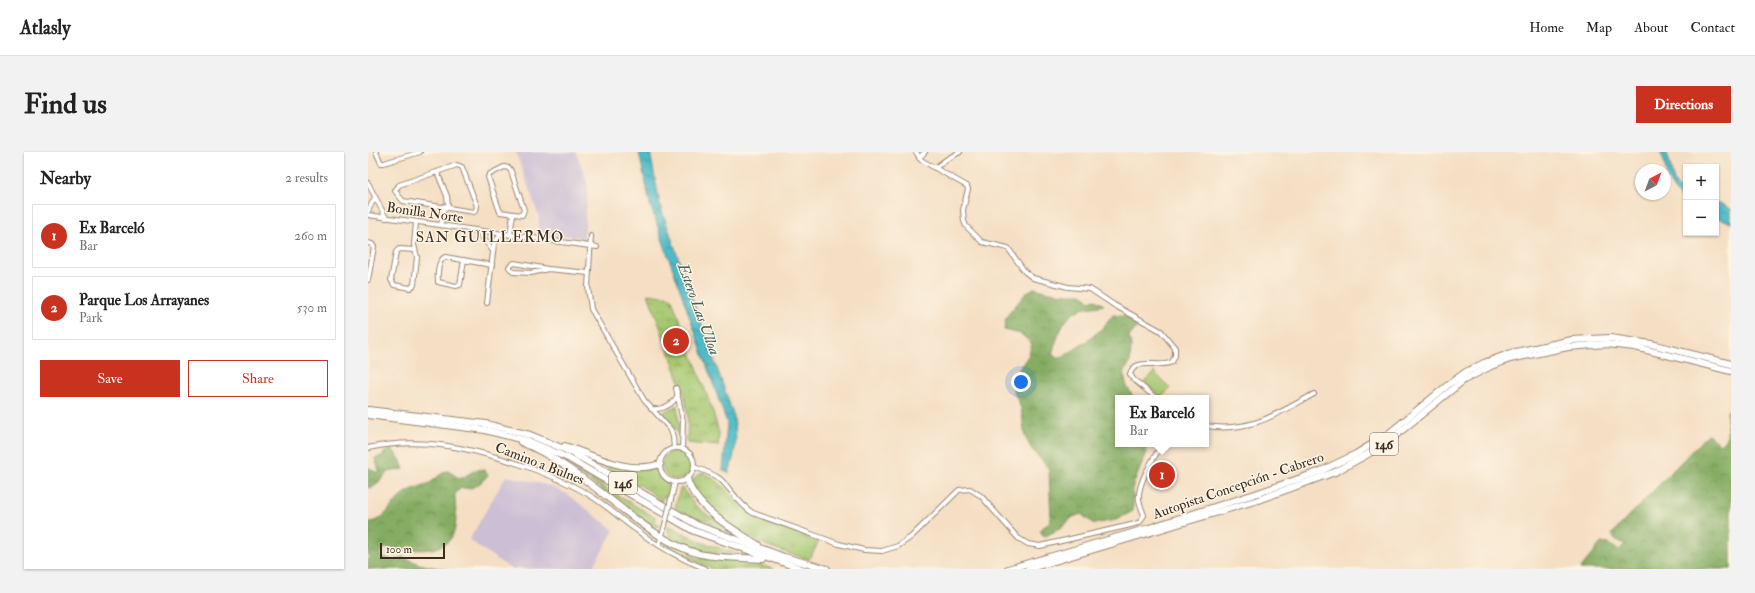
<!DOCTYPE html>
<meta charset="utf-8">
<style>
body{margin:0;font-family:"IM FELL Double Pica",serif;background:#f2f2f2;color:#222}
.controls{position:absolute;right:12px;top:12px;display:grid;overflow:hidden;border-radius:0px;box-shadow:0 1px 3px #0004}
.controls button{width:36px;height:36px;display:grid;place-items:center;padding:0;border:0;border-bottom:1px solid #e0e0e0;background:#fff;color:#222;font:20px sans-serif}
.compass{position:absolute;left:1267px;top:12px;width:36px;height:36px;border-radius:50%;background:#fff;box-shadow:0 1px 3px #0004;rotate:41deg}
.scale{position:absolute;left:12px;bottom:10px;width:65px;box-sizing:border-box;padding-left:4px;border:2px solid #3b2a1e;border-top:0;font-size:11px;line-height:14px;white-space:nowrap;color:#3b2a1e;-webkit-text-stroke:3px #fcf5e5;paint-order:stroke}
.you{position:absolute;left:653px;top:230px;width:14px;height:14px;margin:-10px;border:3px solid #fff;border-radius:50%;background:#1a73e8;box-shadow:0 0 0 6px #1a73e833}
.badge{display:grid;place-items:center;width:26px;height:26px;border-radius:50%;background:#c8321e;color:#fff;font-size:13px;font-weight:700}
.pin{position:absolute;translate:-50% -50%;border:2px solid #fff;box-shadow:0 1px 4px #0006}
.popup{position:absolute;left:747px;top:243px;width:94px;height:52px;box-sizing:border-box;display:grid;place-content:center;border-radius:0px;background:#fff;filter:drop-shadow(0 1px 3px #0005);font-size:13px;white-space:nowrap;color:#767676}
.popup b{font-size:15px;color:#222}
.popup::after{content:'';position:absolute;left:50%;top:100%;margin-left:-8px;border:8px solid transparent;border-top-color:#fff}
.list{margin:0;padding:0;list-style:none}
h2{display:flex;justify-content:space-between;align-items:center;height:52px;margin:0;padding:0 16px;font-size:17px}
h2 small{font-size:13px;font-weight:400;color:#767676}
.list li{display:grid;grid-template-columns:26px 1fr auto;gap:12px;align-items:center;box-sizing:border-box;height:64px;margin:0 8px 8px;padding:0 8px;border:1px solid #e0e0e0;border-radius:0px}
.list b{display:block;font-size:15px;white-space:nowrap}
.list p{margin:0;font-size:13px;white-space:nowrap;color:#767676}
.list em{font-size:13px;font-style:normal;color:#767676}
.actions{display:flex;gap:8px;padding:12px 16px}
.actions a{flex:1;padding:9px 0;border:1px solid #c8321e;border-radius:0px;text-align:center;font-size:14px;color:#c8321e}
.actions .main{background:#c8321e;color:#fff}
.map{position:relative;flex:none;width:1363px;height:417px;overflow:hidden;border-radius:0px}
header{display:flex;align-items:center;gap:24px;box-sizing:border-box;height:56px;padding:0 20px;background:#fff;border-bottom:1px solid #e0e0e0}
header strong{font-size:19px}
nav{display:flex;gap:22px;margin-inline-start:auto;font-size:14px}
.intro{display:flex;align-items:center;justify-content:space-between;box-sizing:border-box;height:96px;padding:0 24px}
h1{margin:0;font-size:28px}
.button{padding:10px 18px;border-radius:0px;background:#c8321e;color:#fff;font-size:14px;font-weight:700}
main{display:flex;gap:24px;padding:0 24px}
aside{flex:1;background:#fff;border-radius:0px;box-shadow:0 1px 3px #0004}
.map>svg:first-child{display:block}
.industrial{fill:#ccbed4}
.grass{fill:url(#grass-tufts);stroke:#707846}
.forest{fill:url(#forest-crowns);stroke:#606b40}
.park{fill:url(#park-crowns);stroke:#707846}
.pitch{fill:#a5c76f;stroke:#707846}
.water{fill:url(#water-ripples);stroke:#447273}
.lines{fill:none;stroke-linecap:round;stroke-linejoin:round}
.minor-casing{stroke:#988471;stroke-width:6}
.highway-casing{stroke:#988471;stroke-width:8}
.minor{stroke:#fff;stroke-width:4}
.highway{stroke:#fff;stroke-width:6}
.minor-bridge-casing{stroke:#988471;stroke-width:6;stroke-linecap:butt}
.minor-bridge{stroke:#fff;stroke-width:4}
.labels{text-anchor:middle;stroke-width:3;stroke-linejoin:round;paint-order:stroke}
.shield{fill:#fcf5e5;stroke:#75675a;stroke-width:1}
.shield-label{font-size:13px;font-weight:bold;fill:#3b2a1e}
.street-label{font-size:14px;fill:#3b2a1e;stroke:#fcf5e5}
.neighbourhood-label{font-size:15px;letter-spacing:1px;fill:#3b2a1e;stroke:#fcf5e5}
.water-label{font-size:15px;font-style:italic;fill:#425d5a;stroke:#fcf5e5}
</style>
<header>
<strong>Atlasly</strong>
<nav><a>Home</a><a>Map</a><a>About</a><a>Contact</a></nav>
</header>
<div class="intro"><h1>Find us</h1><a class="button">Directions</a></div>
<main>
<aside>
<h2>Nearby<small>2 results</small></h2>
<ul class="list">
<li><span class="badge">1</span><div><b>Ex Barceló</b><p>Bar</p></div><em>260 m</em></li>
<li><span class="badge">2</span><div><b>Parque Los Arrayanes</b><p>Park</p></div><em>530 m</em></li>
</ul>
<div class="actions"><a class="main">Save</a><a>Share</a></div>
</aside>
<div class="map">
<svg width="1363" height="417" viewBox="0 0 1363 417">
<defs>
<pattern id="grass-tufts" width="24" height="20" patternUnits="userSpaceOnUse"><rect width="24" height="20" fill="#a5c76f"/><path d="M3 7l-1-3M5 7V3M7 7l1-3M15 17l-1-3M17 17v-4M19 17l1-3" fill="none" stroke="#88a25b"/></pattern>
<pattern id="forest-crowns" width="20" height="18" patternUnits="userSpaceOnUse"><rect width="20" height="18" fill="#84ac62"/><path d="M2 6a3 3 0 1 1 6 0M12 15a3 3 0 1 1 6 0" fill="none" stroke="#6d8c50"/></pattern>
<pattern id="park-crowns" width="20" height="18" patternUnits="userSpaceOnUse"><rect width="20" height="18" fill="#a5c76f"/><path d="M2 6a3 3 0 1 1 6 0M12 15a3 3 0 1 1 6 0" fill="none" stroke="#88a25b"/></pattern>
<pattern id="water-ripples" width="26" height="14" patternUnits="userSpaceOnUse"><rect width="26" height="14" fill="#4ebbc8"/><path d="M2 4q2-2 4 0t4 0M15 11q2-2 4 0t4 0" fill="none" stroke="#4298a2"/></pattern>
</defs>
<rect width="100%" height="100%" fill="#fcf5e5"/>
<filter id="ink" filterUnits="userSpaceOnUse"><feTurbulence type="fractalNoise" baseFrequency=".025" numOctaves="2"/><feDisplacementMap in="SourceGraphic" scale="8" xChannelSelector="R" yChannelSelector="G"/><feConvolveMatrix kernelMatrix="1 2 1 2 8 2 1 2 1" color-interpolation-filters="sRGB"/></filter>
<filter id="wash" filterUnits="userSpaceOnUse"><feTurbulence type="fractalNoise" baseFrequency=".012" numOctaves="4" result="noise"/><feDisplacementMap in="SourceGraphic" scale="16" xChannelSelector="R" yChannelSelector="G"/><feGaussianBlur stdDeviation="0.9" result="paint"/><feColorMatrix in="noise" values="0 0 0 0 0 0 0 0 0 0 0 0 0 0 0 0 0 1.4 0 .05"/><feComposite in="paint" operator="in"/></filter>
<g filter="url(#wash)">
<rect width="100%" height="100%" fill="#f5dfc4"/>
<g class="industrial">
<polygon points="148,0 208,0 220,33 216,86 170,80 171,65"/>
<polygon points="138,324 179,333 199,342 246,378 224,417 153,417 149,415 147,417 143,417 101,388"/>
</g>
<g class="grass">
<polygon points="309,253 312,286 303,270 294,261"/>
<circle cx="309" cy="313" r="15"/>
<path d="M220,306c22,7 44,15 67,10l4,7 11,10 -1,13 -5,-2 -2,5 -14,-11z"/>
<polygon points="197,312 288,366 287,371 292,374 283,375 250,349"/>
<path d="M336,321c22,9 31,32 50,44l65,24 -10,19c-17,-6 -36,-11 -52,-19 -11,-5 -55,-38 -61,-48 -7,-11 -3,-17 8,-20z"/>
<polygon points="314,336 329,355 369,384 341,375 342,370 313,360 307,356 312,337"/>
<path d="M300,373l33,17 35,11c-19,0 -70,1 -68,-28z"/>
<polygon points="297,391 329,406 376,409 406,417 345,417 298,396 295,394"/>
</g>
<g class="forest">
<path d="M666,136c16,5 32,7 48,6l8,7 4,-2 10,6c-8,2 -18,2 -25,5 -16,6 -22,29 -27,44l6,5c21,-12 41,-24 55,-44l15,2 10,9 -9,11 2,8 -1,19 -7,8 4,15 7,11h-16v46h25l4,8 -14,33v26l-17,9 -22,4 -13,-10 -8,3 -14,12 -15,8 -4,-7 11,-9 -2,-52 -18,-21 -6,-12 -4,-28 -11,-26 18,-26 4,-12 -11,-10 -17,-4 2,-13 20,-24z"/>
<polygon points="1363,256 1363,417 1212,417 1233,391 1240,392 1251,398 1257,392 1247,387 1244,382 1340,282 1352,292 1359,287 1359,259"/>
<polygon points="24,297 32,307 36,317 20,320 7,334 0,336 0,315 9,321 11,318 7,306 14,304 17,300"/>
<path d="M115,317l5,6c-8,9 -14,15 -27,13l-6,6c0,11 2,23 0,34 -6,32 -49,19 -71,20l-5,8 15,5 9,-4 16,7 24,5h-75v-46c17,-2 23,-19 36,-29 7,-5 15,-7 23,-10 9,-3 10,-10 21,-13l12,8 14,-8z"/>
</g>
<polygon class="park" points="280,142 303,145 345,260 351,281 350,294 319,291 320,265 316,241"/>
<polygon class="pitch" points="786,220 802,236 793,246 776,230"/>
<g class="water">
<path d="M271,0h11l10,53 73,209c5,25 3,35 -4,59l-6,-2 4,-48 -77,-219z"/>
<path d="M1292,0h6c5,9 4,19 8,28 3,8 12,14 12,22 -8,-6 -16,-16 -19,-26 -2,-8 -2,-16 -7,-24z"/>
<polygon points="1348,52 1354,52 1363,57 1363,71 1352,66 1348,67"/>
</g>
</g>
<g filter="url(#ink)">
<g class="lines">
<g class="minor-casing">
<g id="minor">
<polyline points="8,0 13,11 16,11 52,0"/>
<path d="M548,0l5,8 46,26 1,3 -5,21 1,11 2,5 16,16 26,6 17,24 8,6 35,9 22,2 24,16 47,26 14,17v8l-3,6c-12,7 -36,-6 -42,12l3,5 23,19"/>
<polyline points="551,6 557,0"/>
<polygon points="89,13 94,15 109,54 108,58 106,60 35,49 27,39 31,33"/>
<polygon points="136,15 141,16 143,19 156,58 154,63 132,60 120,25 122,22"/>
<polyline points="567,16 579,7 592,0"/>
<polyline points="69,20 79,44 80,55"/>
<polyline points="0,31 18,66"/>
<polyline points="0,59 7,45"/>
<polyline points="0,63 229,95"/>
<polyline points="73,73 76,54"/>
<polyline points="110,79 125,99"/>
<polyline points="142,83 145,62"/>
<polyline points="223,84 220,135 223,157 276,248 303,278 305,285 306,296"/>
<polyline points="0,91 4,92 6,95 0,128"/>
<polyline points="47,98 31,97 28,100 23,128 26,133 42,136 46,133 49,105 46,93 48,70"/>
<path d="M96,108l-4,25 -4,1 -18,-4c-1,-7 0,-22 7,-25l47,8"/>
<polyline points="180,117 163,121 145,120 141,115 146,111 180,117 221,121"/>
<polyline points="119,151 126,92 133,82"/>
<polyline points="308,236 315,269 314,297"/>
<path d="M283,257c12,1 21,-4 27,-14"/>
<path d="M838,274c44,7 71,-12 108,-32"/>
<circle cx="309" cy="313" r="17"/>
<path d="M0,296c53,-12 101,0 151,16 26,9 52,19 75,34 14,9 27,21 41,31 22,17 46,30 71,40"/>
<path d="M326,315c9,3 18,6 26,12 12,11 19,26 33,34l86,31 25,6 18,1 16,-5 13,-9 48,-47 11,-1 11,7 37,42 10,6 12,2 95,-22 5,-2 4,-7c-2,-5 -4,-10 -5,-15 -2,-17 15,-42 23,-56"/>
<polyline points="303,347 307,330"/>
<polyline points="291,393 297,373"/>
</g>
</g>
<g class="highway-casing">
<g id="highway">
<polyline points="0,258 118,272 162,283 203,300 329,373 416,405 459,417"/>
<polyline points="0,263 117,278 160,289 200,306 326,379 434,417"/>
<path d="M153,290c39,16 72,44 104,69 21,16 45,34 71,42 21,6 45,4 67,6"/>
<path d="M197,294c30,10 64,29 95,18"/>
<path d="M319,327c8,29 47,51 71,66"/>
<polyline points="640,417 781,376 890,341 953,319 988,302 1019,283 1081,232 1098,220 1116,211 1143,201 1204,188 1242,186 1283,192 1363,212"/>
<polyline points="660,417 890,348 967,320 1000,302 1022,288 1096,228 1123,214 1142,207 1200,195 1238,192 1267,195 1363,219"/>
</g>
</g>
<use href="#minor" class="minor"/>
<use href="#highway" class="highway"/>
<g class="minor-bridge-casing">
<polyline id="minor-bridge" points="297,373 303,347"/>
</g>
<use href="#minor-bridge" class="minor-bridge"/>
</g>
</g>
<g class="labels">
<g class="shield">
<rect x="1002" y="281" width="28" height="22" rx="3"/>
<rect x="241" y="320" width="28" height="22" rx="3"/>
</g>
<g class="shield-label">
<text x="1016" y="297">146</text>
<text x="255" y="336">146</text>
</g>
<g class="street-label">
<text transform="translate(57 60) rotate(8)" y="5">Bonilla Norte</text>
<text transform="translate(172 311) rotate(21)" y="5">Camino a Bulnes</text>
<text transform="translate(870 333) rotate(-19)" y="5">Autopista Concepción - Cabrero</text>
</g>
<g class="neighbourhood-label">
<text x="122" y="90">SAN GUILLERMO</text>
</g>
<g class="water-label">
<text transform="translate(331 157) rotate(70)" y="5">Estero Las Ulloa</text>
</g>
</g>
</svg>
<div class="controls">
<button>+</button>
<button>−</button>
</div>
<svg class="compass" viewBox="-18 -18 36 36"><path d="M0-13l5 13h-10z" fill="#e53935"/><path d="M0 13l5-13h-10z" fill="#767676"/></svg>
<div class="scale">100 m</div>
<div class="you"></div>
<div class="pin badge" style="left:794px;top:323px">1</div>
<div class="popup"><b>Ex Barceló</b>Bar</div>
<div class="pin badge" style="left:308px;top:189px">2</div>
</div>
</main>
